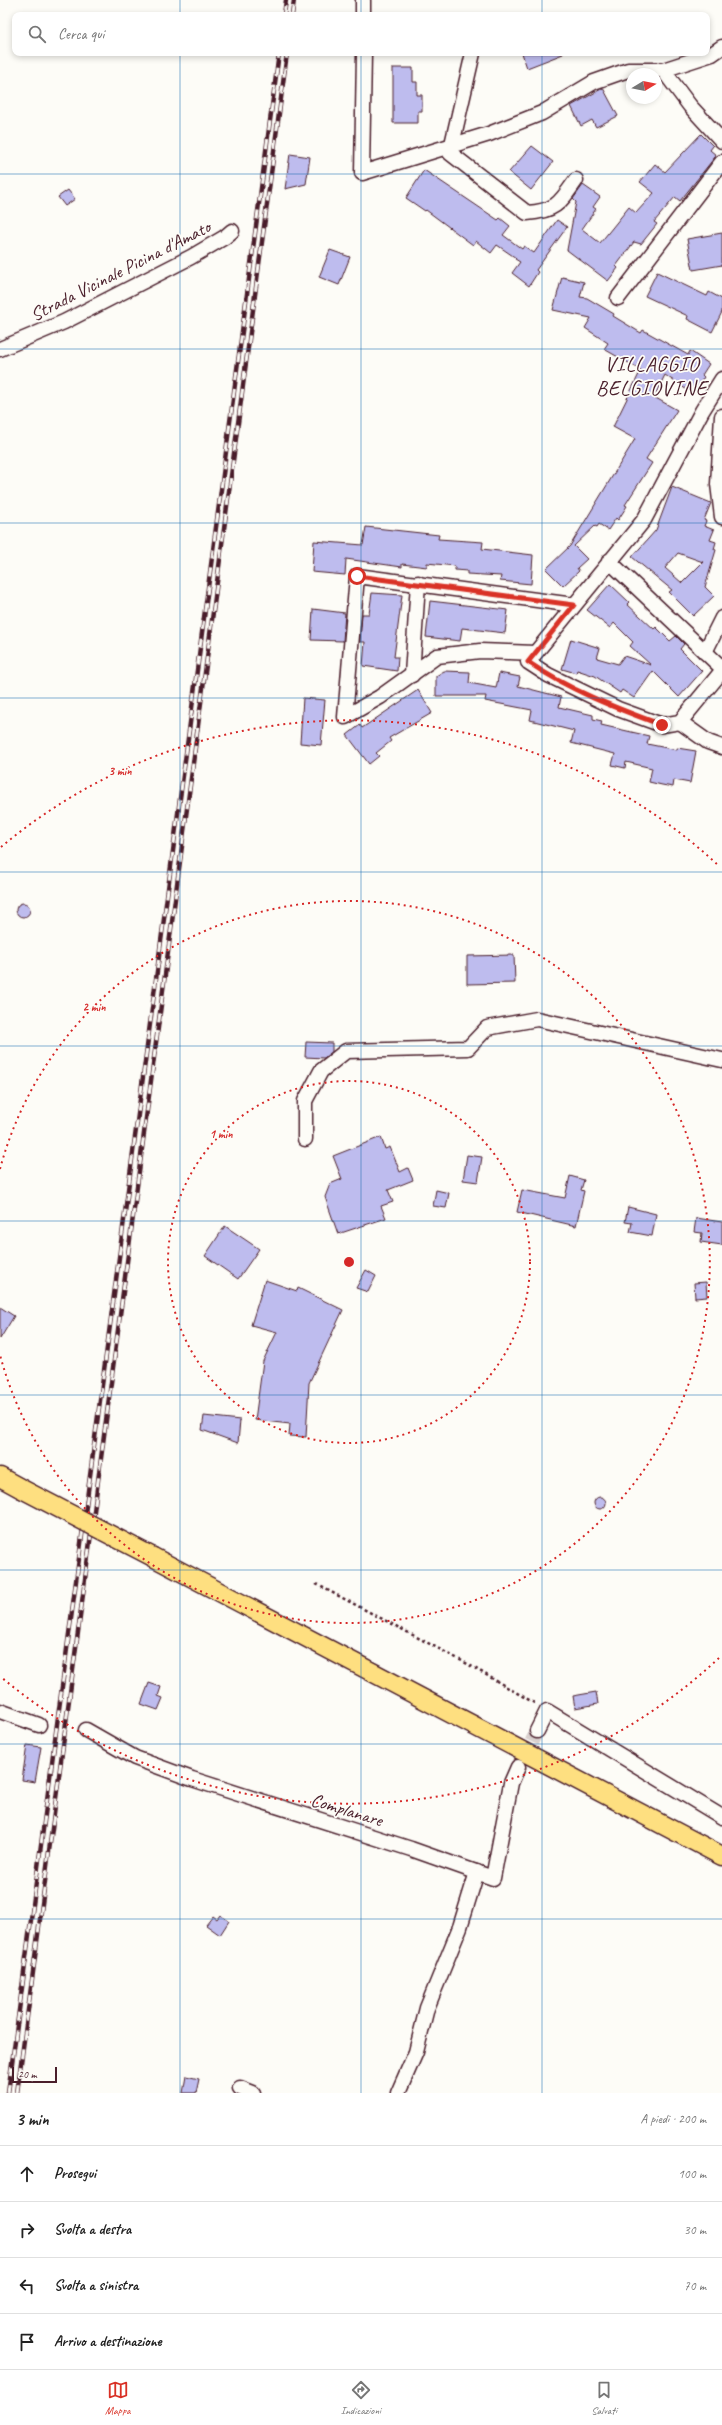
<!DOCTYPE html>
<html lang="it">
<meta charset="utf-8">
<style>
body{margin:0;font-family:Caveat,sans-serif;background:#f6f6f6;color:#222}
.compass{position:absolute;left:626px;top:68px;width:36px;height:36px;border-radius:50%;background:#fff;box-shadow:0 2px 6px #0003;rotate:80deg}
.scale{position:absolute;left:12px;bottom:10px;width:45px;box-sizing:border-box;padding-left:4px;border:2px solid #4a1f2b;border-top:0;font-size:11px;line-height:14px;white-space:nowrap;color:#4a1f2b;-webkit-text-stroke:3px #fdfcf7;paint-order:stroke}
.stop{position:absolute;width:12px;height:12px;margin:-9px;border:3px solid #d93025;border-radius:50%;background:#fff}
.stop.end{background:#d93025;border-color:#fff;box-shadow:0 1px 4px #0008}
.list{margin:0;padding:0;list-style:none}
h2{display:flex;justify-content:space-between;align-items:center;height:52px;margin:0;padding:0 16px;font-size:17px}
h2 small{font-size:13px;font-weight:400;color:#767676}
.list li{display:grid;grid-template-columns:26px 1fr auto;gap:12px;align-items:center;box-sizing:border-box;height:56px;padding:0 16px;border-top:1px solid #e0e0e0}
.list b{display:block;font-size:15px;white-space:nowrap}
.list em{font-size:13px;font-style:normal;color:#767676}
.icon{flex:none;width:22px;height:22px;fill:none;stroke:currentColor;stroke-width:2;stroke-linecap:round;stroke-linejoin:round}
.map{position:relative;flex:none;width:722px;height:2093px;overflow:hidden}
.search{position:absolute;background:#fff;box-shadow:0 2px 6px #0003;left:12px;right:12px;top:12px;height:44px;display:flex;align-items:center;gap:10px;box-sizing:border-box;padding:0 14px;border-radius:8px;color:#767676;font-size:15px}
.sheet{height:276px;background:#fff}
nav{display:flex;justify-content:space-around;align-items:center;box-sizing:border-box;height:56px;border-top:1px solid #e0e0e0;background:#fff;font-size:11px;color:#767676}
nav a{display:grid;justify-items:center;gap:2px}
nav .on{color:#d93025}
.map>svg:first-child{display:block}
.building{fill:#bebcee;stroke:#4a1f2b;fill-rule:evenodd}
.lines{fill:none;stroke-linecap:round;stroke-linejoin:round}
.minor-tunnel{stroke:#d9d0ce;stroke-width:14;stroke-dasharray:14 7;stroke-linecap:butt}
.minor-casing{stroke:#4a1f2b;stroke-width:17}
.major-casing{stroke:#4a1f2b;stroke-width:21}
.path{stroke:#4a1f2b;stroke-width:2.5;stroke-dasharray:3 3;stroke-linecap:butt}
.minor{stroke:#fdfcf7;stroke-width:14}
.major{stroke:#fedf80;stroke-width:18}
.rail-casing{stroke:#4a1f2b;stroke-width:4.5}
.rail{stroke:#fdfcf7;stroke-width:3;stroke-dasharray:9;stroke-linecap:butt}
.major-bridge-casing{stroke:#4a1f2b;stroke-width:21;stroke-linecap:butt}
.major-bridge{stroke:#fedf80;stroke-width:18}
.route{stroke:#d93025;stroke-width:5}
.grid{fill:none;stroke:#1f6fb2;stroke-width:1;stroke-opacity:0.55}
.ring{fill:none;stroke:#d62828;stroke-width:2;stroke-dasharray:2 4}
.labels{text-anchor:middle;stroke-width:3.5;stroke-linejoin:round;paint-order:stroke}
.street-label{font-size:19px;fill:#4a1f2b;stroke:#fdfcf7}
.quarter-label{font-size:21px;letter-spacing:1px;fill:#4a1f2b;stroke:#fdfcf7}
.centre{fill:#d62828;stroke:#fdfcf7;stroke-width:2}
.ring-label{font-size:12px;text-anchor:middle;font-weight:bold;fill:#d62828;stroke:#fdfcf7;stroke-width:3.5;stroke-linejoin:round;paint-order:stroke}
</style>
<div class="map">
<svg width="722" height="2093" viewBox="0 0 722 2093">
<rect width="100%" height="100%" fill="#fdfcf7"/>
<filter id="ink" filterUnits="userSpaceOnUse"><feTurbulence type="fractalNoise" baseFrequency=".025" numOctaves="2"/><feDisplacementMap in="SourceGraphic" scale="8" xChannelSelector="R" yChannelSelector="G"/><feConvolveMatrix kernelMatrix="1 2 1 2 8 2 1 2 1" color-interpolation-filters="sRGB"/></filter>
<g filter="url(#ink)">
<g class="building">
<polygon points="522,53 563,53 563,54 527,68"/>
<polygon points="393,68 413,68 413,82 417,82 417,95 422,95 422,111 418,111 418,123 393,123"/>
<polygon points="603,88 618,116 596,127 592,120 581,126 571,106"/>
<polygon points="701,134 713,146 710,150 716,155 715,157 680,201 675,197 654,222 657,224 641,244 634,242 616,266 618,268 608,281 567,250 576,202 573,199 583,185 600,197 593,207 596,209 582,229 600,243 629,207 636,213 654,193 640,182 655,164 665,172"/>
<polygon points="532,146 553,162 531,190 509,172"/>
<polygon points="290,154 310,157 306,184 285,189"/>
<polygon points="424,170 498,220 500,218 510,226 503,235 522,249 524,246 534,253 557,220 567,227 536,270 538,272 529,286 512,273 520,262 515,259 516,258 497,245 491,253 476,241 473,245 426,210 425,211 406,198"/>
<polygon points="68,190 75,199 65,206 58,197"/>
<polygon points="722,233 722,265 693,270 687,239"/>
<polygon points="330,250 350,257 339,285 319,277"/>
<polygon points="657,272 707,296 709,292 722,299 722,312 712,332 687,319 688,316 645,296"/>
<polygon points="562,277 584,282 580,297 587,298 614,314 613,316 641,333 643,330 688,355 690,351 709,364 702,375 704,377 693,394 665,375 654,397 677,410 646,459 652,463 625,505 627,506 618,520 616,518 608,530 599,524 597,527 595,526 574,546 587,559 577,568 579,571 563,586 546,569 570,546 635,439 613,427 641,370 604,349 608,343 585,328 591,318 553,310"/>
<path d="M672,487l39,16 -7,17 2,1 -2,5 10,4 -4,10 6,2 -2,7 2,1 -11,37 9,9 -21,20 -24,-24 3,-2 -40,-33 24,-27zM678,553l25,9 -21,21 -17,-15z"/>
<polygon points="366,527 439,535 438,539 483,542 482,549 533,555 531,584 500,581 501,576 467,574 467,571 455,570 455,566 427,563 427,567 402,564 402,567 346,559 345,575 312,572 314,541 363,545"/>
<polygon points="610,584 629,602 627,604 654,629 656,627 670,641 676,636 684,644 680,649 702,671 679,697 653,671 634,698 622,690 620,693 595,676 577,670 576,673 562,669 571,639 600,648 597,658 618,664 624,656 651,665 630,646 633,642 614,623 610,628 587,610"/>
<polygon points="372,593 402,595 394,657 398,657 397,671 363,666 365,642 360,642 362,614 369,614"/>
<polygon points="430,601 508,610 505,633 462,628 460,641 426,637"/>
<polygon points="313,609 345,613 343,641 311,640"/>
<polygon points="444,671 470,672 469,683 496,688 499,673 520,677 518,686 561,697 559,707 593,715 593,719 602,721 601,725 649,736 647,744 677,750 677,748 696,751 690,783 674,780 673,787 662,785 649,782 652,768 626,762 625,768 612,765 615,754 571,743 574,731 530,720 532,710 485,701 486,696 436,696 436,676"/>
<polygon points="418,690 432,713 389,738 391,741 376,753 379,756 369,764 347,735 360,725 362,728"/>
<polygon points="303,698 325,700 321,745 300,743"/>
<circle cx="23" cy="910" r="7"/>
<polygon points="514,955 515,983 467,984 467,956"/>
<polygon points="306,1042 332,1043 332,1052 324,1058 305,1057"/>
<polygon points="381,1137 385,1149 390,1147 400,1172 408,1168 413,1180 388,1190 393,1202 381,1206 386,1218 338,1234 325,1197 330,1184 342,1179 333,1156"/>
<polygon points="467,1155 482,1157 478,1182 463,1180"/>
<polygon points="570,1176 584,1180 581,1190 584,1191 576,1226 517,1212 522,1190 565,1198"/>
<polygon points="436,1190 449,1193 446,1208 433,1206"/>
<polygon points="628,1207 656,1214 652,1236 630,1232 632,1223 625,1222"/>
<polygon points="696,1218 722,1222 722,1245 701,1242 702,1233 694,1232"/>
<polygon points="225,1226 259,1249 238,1279 205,1256"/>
<polygon points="366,1270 376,1276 368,1292 356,1288"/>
<polygon points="265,1280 297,1291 298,1288 343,1310 309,1383 306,1437 289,1436 290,1424 255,1420 263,1361 277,1332 251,1325"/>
<polygon points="706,1282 707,1297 695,1298 694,1283"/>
<polygon points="0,1307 14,1316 0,1339"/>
<polygon points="204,1416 240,1420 238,1443 202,1430"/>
<circle cx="600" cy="1503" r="6"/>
<polygon points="149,1683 161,1687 158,1696 163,1698 158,1710 141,1704"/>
<polygon points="596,1692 598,1704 575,1708 573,1696"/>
<polygon points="27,1745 41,1747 35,1782 22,1780"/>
<polygon points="220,1915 229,1921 220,1935 206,1925 213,1916 217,1919"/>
<polygon points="186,2076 199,2079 196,2093 183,2093"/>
</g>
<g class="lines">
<polyline class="minor-tunnel" points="522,1761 537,1731"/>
<g class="minor-casing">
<g id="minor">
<polyline points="363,0 363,15"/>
<polyline points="364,53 362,173 489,134 542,113 594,82 628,70 663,70 712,54 722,47"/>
<path d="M473,53l-23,100 77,60c29,-2 33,-10 49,-33"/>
<polyline points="663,70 690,106 722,141"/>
<polyline points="618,298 722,162"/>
<polyline points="0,349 64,322 191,257 225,237 232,231"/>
<polyline points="722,379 702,411 644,520 528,662 548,675 618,709 662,725 680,722 722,671"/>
<polyline points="722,416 718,484 722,517"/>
<polyline points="609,561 722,668"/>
<polyline points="705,652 722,618"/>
<polyline points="535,653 480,651 437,656 380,697 345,717 357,576 574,605"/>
<polyline points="412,675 418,583"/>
<polyline points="680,722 708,742 722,747"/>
<polyline points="305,1139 305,1101 321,1071 346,1051 468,1048 487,1028 537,1019 722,1060"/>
<polyline points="0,1711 39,1725"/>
<polyline points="86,1730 135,1758 192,1779 411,1849 493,1878 511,1783 518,1767"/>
<polyline points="537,1731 547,1711 722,1817"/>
<polyline points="240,2088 253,2093"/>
<polyline points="398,2093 416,2052 427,2008 460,1927 477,1872"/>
</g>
</g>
<g class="major-casing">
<g id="major">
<polyline points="0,1477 22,1489"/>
<polyline points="153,1557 722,1856"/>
</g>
</g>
<polyline class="path" points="316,1584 464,1662 536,1704"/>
<use href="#minor" class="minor"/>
<use href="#major" class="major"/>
<g class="rail-casing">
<g id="rail">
<polyline points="284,15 286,0"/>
<polyline points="292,15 294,0"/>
<polyline points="8,2093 279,53"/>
<polyline points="17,2093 287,53"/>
</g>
</g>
<use href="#rail" class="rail"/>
<g class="major-bridge-casing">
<polyline id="major-bridge" points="22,1489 153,1557"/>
</g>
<use href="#major-bridge" class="major-bridge"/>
</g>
</g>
<g class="lines" filter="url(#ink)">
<path class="route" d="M357,576l217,29 -46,57c41,28 87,46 134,63"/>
</g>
<path class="grid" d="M180,0v15M361,0v15M542,0v15M180,53v2040M361,53v2040M542,53v2040M0,174h722M0,349h722M0,523h722M0,698h722M0,872h722M0,1046h722M0,1221h722M0,1395h722M0,1570h722M0,1744h722M0,1919h722"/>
<g class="ring">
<circle cx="349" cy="1262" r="181"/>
<path d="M0 1169A361 361 0 1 1 0 1355"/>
<path d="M719 1658A542 542 0 0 1 1 1677M1 847A542 542 0 0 1 719 866"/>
</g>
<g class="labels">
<g class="street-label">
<text transform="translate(120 270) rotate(-27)" y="7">Strada Vicinale Picina d'Amato</text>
<text transform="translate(347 1809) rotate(17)" y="7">Complanare</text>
</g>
<g class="quarter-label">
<text x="652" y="371">VILLAGGIO<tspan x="652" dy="24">BELGIOVINE</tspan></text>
</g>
</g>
<circle cx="349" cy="1262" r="6" class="centre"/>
<g class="ring-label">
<text x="120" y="775">3 min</text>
<text x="94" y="1011">2 min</text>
<text x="221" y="1138">1 min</text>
</g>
</svg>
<svg class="compass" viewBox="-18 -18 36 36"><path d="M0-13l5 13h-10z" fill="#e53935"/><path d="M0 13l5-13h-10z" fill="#767676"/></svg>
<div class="scale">20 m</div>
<div class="stop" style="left:357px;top:576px"></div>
<div class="stop end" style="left:662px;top:725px"></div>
<div class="search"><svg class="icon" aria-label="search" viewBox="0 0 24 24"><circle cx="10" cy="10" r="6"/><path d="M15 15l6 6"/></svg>Cerca qui</div>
</div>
<section class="sheet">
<h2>3 min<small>A piedi · 200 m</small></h2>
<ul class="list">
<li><svg class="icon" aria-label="ahead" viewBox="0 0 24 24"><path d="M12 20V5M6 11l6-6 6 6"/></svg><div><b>Prosegui</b></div><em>100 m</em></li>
<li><svg class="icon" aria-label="right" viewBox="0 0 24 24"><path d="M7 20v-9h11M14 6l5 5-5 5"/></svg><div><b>Svolta a destra</b></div><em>30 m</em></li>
<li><svg class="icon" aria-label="left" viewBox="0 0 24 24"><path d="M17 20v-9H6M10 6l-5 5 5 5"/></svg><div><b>Svolta a sinistra</b></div><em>70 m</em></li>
<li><svg class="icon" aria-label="arrive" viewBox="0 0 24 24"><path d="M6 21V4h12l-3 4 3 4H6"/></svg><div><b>Arrivo a destinazione</b></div></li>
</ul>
</section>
<nav>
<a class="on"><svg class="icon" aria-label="map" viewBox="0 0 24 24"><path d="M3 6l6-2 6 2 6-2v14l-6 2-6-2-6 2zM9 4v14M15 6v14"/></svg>Mappa</a>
<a><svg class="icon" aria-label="directions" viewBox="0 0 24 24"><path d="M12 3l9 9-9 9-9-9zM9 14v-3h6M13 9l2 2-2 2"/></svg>Indicazioni</a>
<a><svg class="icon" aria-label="saved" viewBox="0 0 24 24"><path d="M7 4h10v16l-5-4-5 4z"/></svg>Salvati</a>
</nav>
